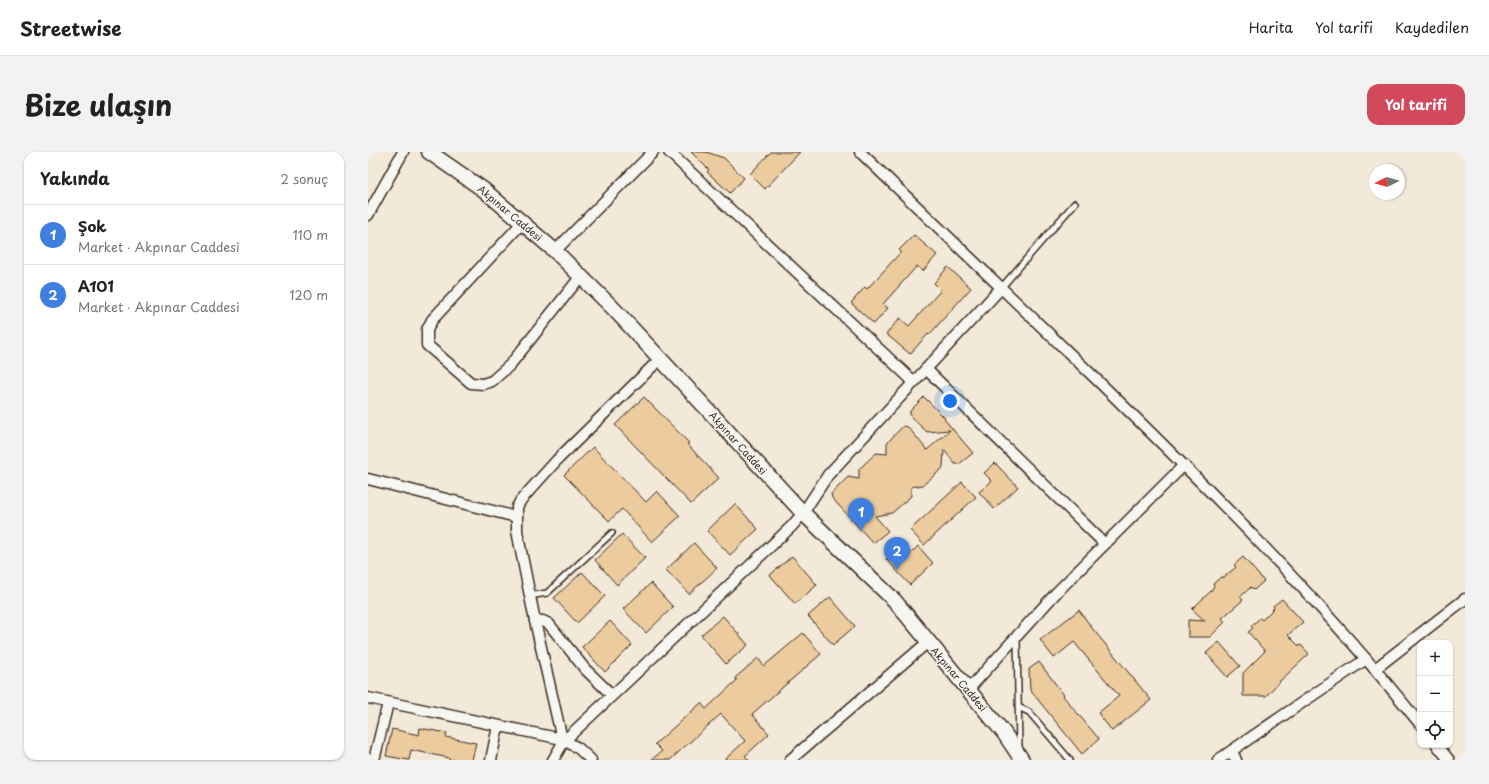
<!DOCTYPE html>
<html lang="tr">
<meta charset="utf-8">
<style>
body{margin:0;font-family:"Playpen Sans",sans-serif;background:#f2f2f2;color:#222}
.controls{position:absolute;right:12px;bottom:12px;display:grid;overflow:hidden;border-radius:8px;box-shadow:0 1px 3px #0004}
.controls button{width:36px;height:36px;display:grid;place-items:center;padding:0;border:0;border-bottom:1px solid #e0e0e0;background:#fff;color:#222;font:20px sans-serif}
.compass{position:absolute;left:1001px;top:12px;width:36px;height:36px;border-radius:50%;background:#fff;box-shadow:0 1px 3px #0004;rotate:265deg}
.you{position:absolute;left:582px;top:249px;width:14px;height:14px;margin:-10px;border:3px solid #fff;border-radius:50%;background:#1a73e8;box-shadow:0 0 0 6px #1a73e833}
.badge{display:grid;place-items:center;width:26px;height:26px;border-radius:50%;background:#d1495b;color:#fff;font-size:13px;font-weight:700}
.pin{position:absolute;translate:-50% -33px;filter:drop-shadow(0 1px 2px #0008)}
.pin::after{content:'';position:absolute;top:21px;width:14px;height:12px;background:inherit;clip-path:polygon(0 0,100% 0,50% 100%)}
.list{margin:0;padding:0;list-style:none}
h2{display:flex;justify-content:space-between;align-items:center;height:52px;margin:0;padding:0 16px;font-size:17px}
h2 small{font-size:13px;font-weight:400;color:#767676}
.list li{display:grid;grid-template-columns:26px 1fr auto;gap:12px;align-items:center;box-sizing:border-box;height:60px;padding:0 16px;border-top:1px solid #e0e0e0}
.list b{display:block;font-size:15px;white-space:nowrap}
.list p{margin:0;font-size:13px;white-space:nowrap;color:#767676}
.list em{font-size:13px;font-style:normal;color:#767676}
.icon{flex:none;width:22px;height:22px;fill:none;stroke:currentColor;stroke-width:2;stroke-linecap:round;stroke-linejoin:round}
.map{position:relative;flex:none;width:1097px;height:608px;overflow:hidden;border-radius:12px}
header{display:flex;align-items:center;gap:24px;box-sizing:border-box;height:56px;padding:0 20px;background:#fff;border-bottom:1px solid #e0e0e0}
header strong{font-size:19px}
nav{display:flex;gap:22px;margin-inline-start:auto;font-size:14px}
.intro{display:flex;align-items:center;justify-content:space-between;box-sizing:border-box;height:96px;padding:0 24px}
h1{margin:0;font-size:28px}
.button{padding:10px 18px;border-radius:12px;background:#d1495b;color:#fff;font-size:14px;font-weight:700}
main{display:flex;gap:24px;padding:0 24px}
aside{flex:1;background:#fff;border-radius:12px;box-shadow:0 1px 3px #0004}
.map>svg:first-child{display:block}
.building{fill:#eccb9e;stroke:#3b2a1e}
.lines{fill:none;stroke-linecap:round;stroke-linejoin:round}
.lane-casing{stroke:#3b2a1e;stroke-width:8}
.street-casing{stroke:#3b2a1e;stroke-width:13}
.secondary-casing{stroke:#3b2a1e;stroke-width:17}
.lane{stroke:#f6f6f2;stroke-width:5}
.street{stroke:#f6f6f2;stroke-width:10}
.secondary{stroke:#f6f6f2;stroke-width:14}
.labels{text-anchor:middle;stroke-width:3;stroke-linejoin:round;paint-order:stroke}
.street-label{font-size:10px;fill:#3b2a1e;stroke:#f6f6f2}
</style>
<header>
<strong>Streetwise</strong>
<nav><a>Harita</a><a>Yol tarifi</a><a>Kaydedilen</a></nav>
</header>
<div class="intro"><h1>Bize ulaşın</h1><a class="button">Yol tarifi</a></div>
<main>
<aside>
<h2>Yakında<small>2 sonuç</small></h2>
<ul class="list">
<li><span class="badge" style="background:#3f7fe0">1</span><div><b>Şok</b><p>Market · Akpınar Caddesi</p></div><em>110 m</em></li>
<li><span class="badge" style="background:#3f7fe0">2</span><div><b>A101</b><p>Market · Akpınar Caddesi</p></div><em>120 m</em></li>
</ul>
</aside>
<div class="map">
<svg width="1097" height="608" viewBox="0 0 1097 608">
<rect width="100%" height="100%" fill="#f3e9d9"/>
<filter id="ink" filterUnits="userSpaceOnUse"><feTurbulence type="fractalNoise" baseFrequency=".025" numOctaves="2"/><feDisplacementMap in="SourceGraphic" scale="8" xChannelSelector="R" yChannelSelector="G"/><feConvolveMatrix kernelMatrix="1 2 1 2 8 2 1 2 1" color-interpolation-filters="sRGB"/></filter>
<g filter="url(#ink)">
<g class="building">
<polygon points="323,0 338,0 356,6 376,26 362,41 339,20 341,18"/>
<polygon points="403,0 432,0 397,37 382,22"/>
<polygon points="546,83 569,103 555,119 549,114 515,152 520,156 506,172 483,151 497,135 499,137 533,100 531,98"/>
<polygon points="580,115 603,136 561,183 560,182 542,202 518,182 532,166 541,174 573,138 566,131"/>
<polygon points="276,245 321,291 319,292 351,326 323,352 247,273"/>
<polygon points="556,245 577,266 576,267 605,301 591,312 587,312 576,298 575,316 555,333 543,335 543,344 524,361 507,364 520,379 505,391 464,346 463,342 480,325 491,327 491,317 508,301 519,302 519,291 535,274 540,275 559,298 582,278 559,280 542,264 542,259"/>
<polygon points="225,295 278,350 289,339 312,364 284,390 254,357 241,369 196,323"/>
<polygon points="627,311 650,335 626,357 611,340 624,329 616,321"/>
<polygon points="594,330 608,345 556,393 542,378"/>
<polygon points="367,352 390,377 362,403 339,379"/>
<polygon points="254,382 277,406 249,433 227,408"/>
<polygon points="326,391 349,416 321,442 298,418"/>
<polygon points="550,394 565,411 542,433 518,407 532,395 540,404"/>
<polygon points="424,404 449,433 427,452 402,423"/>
<polygon points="875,405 896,429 886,438 883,435 872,445 875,448 854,466 857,470 842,485 820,485 820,468 837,469 824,457 843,439 846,434 845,432 854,424 855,426 868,415 866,413"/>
<polygon points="214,420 237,444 209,471 186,446"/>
<polygon points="283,431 305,455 278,481 255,457"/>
<polygon points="462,445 487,474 465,493 440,464"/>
<polygon points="914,447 935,470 920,483 931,494 933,493 941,502 912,529 898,544 875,544 875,521 897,499 880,480 885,476 883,474 892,466 894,468 906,456 905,454"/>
<polygon points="711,458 724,476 783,548 744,579 730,561 751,544 706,490 686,506 672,488"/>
<polygon points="355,464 380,493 358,512 333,483"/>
<polygon points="242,469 264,493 237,520 214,495"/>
<polygon points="435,481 453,502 384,562 401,582 377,604 381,608 356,608 377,589 353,562 302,608 283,608 294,599 287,592 333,551 338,557 369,528 367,526 390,506 396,514"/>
<polygon points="851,490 872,514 859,525 838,501"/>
<polygon points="671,510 696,543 695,544 731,587 714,602 662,538 661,517"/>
<polygon points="52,576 79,581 78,585 108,591 104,608 81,608 81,606 43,598 41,608 18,604 24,577 51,583"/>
</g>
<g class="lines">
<g class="lane-casing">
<g id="lane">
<polyline points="633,136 707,51"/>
<polyline points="161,444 179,441 244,381"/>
<polyline points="649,486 651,596"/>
<polyline points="650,555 661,560 702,608"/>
</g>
</g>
<g class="street-casing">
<g id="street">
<polyline points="301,0 546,230"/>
<path d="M492,0c78,75 157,151 235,226 113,110 226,222 325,346"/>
<polyline points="0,63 35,0"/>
<polyline points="154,71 64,168 59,178 59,193 103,231 115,232 124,229 142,213 213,124"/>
<polyline points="187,99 285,0"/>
<polyline points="558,217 737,392"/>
<polyline points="0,327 148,365"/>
<polyline points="167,469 175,469 181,472 217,517 244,543"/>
<polyline points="1007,517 1097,447"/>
<polyline points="600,538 688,441 816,313"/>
<polyline points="0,546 194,587 210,596 223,608"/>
<polyline points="194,587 167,469 149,379 149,355 153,348 189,308 292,207"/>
<polyline points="1069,593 1081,608"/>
<polyline points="864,599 868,608"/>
<polyline points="6,608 20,551"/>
<polyline points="123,608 130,574"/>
<polyline points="185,608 196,589 424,374 435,361 460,323 633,136"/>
<polyline points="422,608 560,490"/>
<polyline points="850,608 998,507"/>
</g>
</g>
<g class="secondary-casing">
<polyline id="secondary" points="61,0 116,38 187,99 244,155 340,258 435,361 526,448 636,581 654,608"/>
</g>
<use href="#lane" class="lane"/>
<use href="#street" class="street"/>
<use href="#secondary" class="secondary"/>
</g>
</g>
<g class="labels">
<g class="street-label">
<text transform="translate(142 61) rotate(40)" y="4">Akpınar Caddesi</text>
<text transform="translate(370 291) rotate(48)" y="4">Akpınar Caddesi</text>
<text transform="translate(591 527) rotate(50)" y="4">Akpınar Caddesi</text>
</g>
</g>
</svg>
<div class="controls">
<button>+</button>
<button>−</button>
<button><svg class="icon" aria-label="locate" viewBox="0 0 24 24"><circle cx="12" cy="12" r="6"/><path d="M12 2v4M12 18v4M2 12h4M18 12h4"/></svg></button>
</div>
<svg class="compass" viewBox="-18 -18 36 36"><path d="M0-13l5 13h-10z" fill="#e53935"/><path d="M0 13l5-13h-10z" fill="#767676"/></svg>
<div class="you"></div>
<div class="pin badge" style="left:493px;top:379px;background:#3f7fe0">1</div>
<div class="pin badge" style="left:529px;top:418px;background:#3f7fe0">2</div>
</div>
</main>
